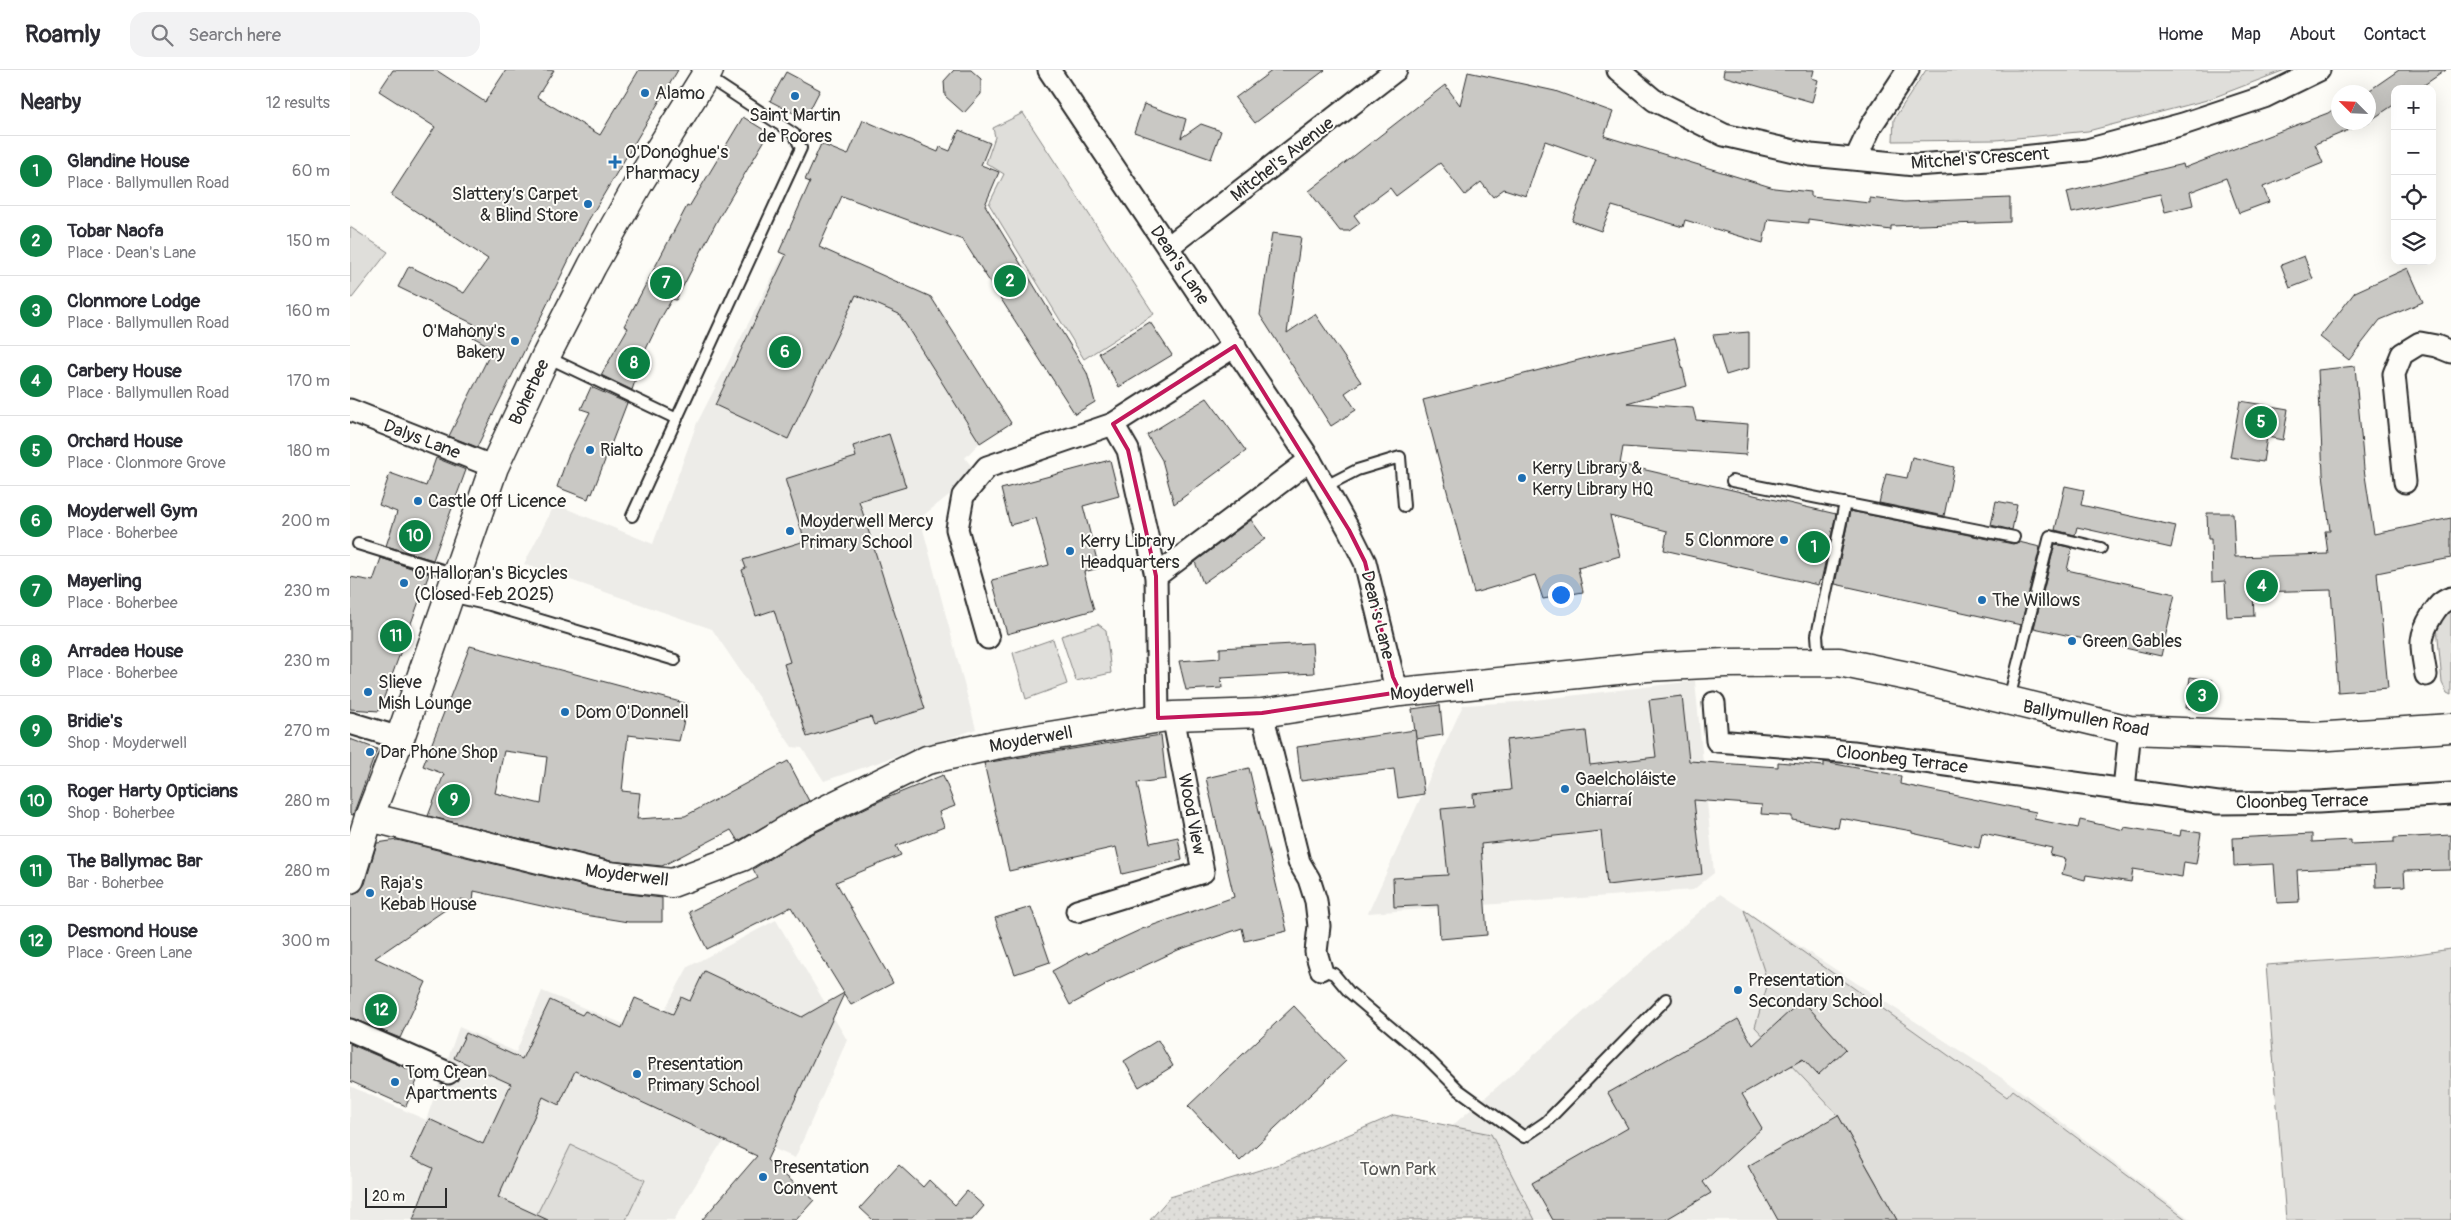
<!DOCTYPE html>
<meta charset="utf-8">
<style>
body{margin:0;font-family:Pangolin,sans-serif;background:#f2f2f3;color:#2b2b33}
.controls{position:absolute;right:15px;top:15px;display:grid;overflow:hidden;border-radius:10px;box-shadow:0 5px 20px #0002}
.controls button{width:45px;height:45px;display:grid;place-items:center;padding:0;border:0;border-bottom:1px solid #e1e1e2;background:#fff;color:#2b2b33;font:25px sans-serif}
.compass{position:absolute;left:1981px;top:15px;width:45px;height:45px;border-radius:50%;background:#fff;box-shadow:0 5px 20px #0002;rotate:294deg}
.scale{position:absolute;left:15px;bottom:12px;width:82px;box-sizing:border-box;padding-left:5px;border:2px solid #2b2b2b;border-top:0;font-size:14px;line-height:18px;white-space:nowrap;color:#2b2b2b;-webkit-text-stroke:4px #fdfcf7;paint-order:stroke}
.you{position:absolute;left:1210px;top:524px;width:18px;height:18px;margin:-12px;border:4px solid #fff;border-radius:50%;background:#1a73e8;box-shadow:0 0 0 8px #1a73e833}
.badge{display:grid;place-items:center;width:32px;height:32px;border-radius:50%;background:#0b8043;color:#fff;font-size:16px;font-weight:700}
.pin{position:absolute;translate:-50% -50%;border:2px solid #fff;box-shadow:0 1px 5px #0006}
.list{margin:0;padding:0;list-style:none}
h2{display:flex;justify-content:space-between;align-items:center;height:65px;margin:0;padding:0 20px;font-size:21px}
h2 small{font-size:16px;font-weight:400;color:#7c7c81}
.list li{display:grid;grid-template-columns:32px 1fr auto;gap:15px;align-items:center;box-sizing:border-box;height:70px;padding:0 20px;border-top:1px solid #e1e1e2}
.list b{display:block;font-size:19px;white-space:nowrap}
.list p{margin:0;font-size:16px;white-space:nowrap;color:#7c7c81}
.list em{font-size:16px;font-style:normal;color:#7c7c81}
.icon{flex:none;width:28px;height:28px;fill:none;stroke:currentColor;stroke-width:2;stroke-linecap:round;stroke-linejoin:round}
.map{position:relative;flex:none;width:2101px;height:1150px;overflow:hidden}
header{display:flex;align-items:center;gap:30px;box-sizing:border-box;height:70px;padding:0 25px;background:#fff;border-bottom:1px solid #e1e1e2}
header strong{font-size:24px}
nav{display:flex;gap:28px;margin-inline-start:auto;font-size:18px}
.search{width:350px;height:45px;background:#f2f2f3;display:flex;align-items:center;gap:12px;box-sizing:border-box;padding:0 18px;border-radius:15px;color:#7c7c81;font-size:19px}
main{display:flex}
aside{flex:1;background:#fff}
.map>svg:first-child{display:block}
.built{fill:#edece8}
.green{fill:#dfdeda;stroke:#858482}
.park{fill:url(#park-dots);stroke:#858482}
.building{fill:#c9c8c4;stroke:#2b2b2b;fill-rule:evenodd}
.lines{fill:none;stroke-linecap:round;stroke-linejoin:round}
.lane-casing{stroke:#2b2b2b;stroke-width:14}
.street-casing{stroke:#2b2b2b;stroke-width:25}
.secondary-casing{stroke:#2b2b2b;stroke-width:31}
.lane{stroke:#fdfcf7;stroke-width:10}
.street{stroke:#fdfcf7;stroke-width:21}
.secondary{stroke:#fdfcf7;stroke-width:28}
.marked{fill:none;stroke:#c2185b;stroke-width:4;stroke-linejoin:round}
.poi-dot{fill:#1f6fb2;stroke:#fdfcf7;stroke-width:2}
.labels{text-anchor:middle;stroke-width:4;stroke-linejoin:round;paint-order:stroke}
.poi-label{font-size:18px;fill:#2b2b2b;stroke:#fdfcf7;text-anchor:start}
.street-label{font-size:18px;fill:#2b2b2b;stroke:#fdfcf7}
.park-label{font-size:18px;fill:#585857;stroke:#fdfcf7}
</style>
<header>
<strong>Roamly</strong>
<div class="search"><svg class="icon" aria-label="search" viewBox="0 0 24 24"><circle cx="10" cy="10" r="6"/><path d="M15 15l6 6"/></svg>Search here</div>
<nav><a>Home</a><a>Map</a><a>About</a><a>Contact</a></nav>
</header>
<main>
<aside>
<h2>Nearby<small>12 results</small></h2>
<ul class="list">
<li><span class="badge">1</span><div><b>Glandine House</b><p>Place · Ballymullen Road</p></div><em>60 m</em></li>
<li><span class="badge">2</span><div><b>Tobar Naofa</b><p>Place · Dean's Lane</p></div><em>150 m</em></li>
<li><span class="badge">3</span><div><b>Clonmore Lodge</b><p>Place · Ballymullen Road</p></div><em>160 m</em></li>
<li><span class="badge">4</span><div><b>Carbery House</b><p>Place · Ballymullen Road</p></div><em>170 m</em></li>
<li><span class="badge">5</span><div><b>Orchard House</b><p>Place · Clonmore Grove</p></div><em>180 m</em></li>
<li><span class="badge">6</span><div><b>Moyderwell Gym</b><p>Place · Boherbee</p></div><em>200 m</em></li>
<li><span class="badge">7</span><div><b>Mayerling</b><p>Place · Boherbee</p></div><em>230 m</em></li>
<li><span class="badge">8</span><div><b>Arradea House</b><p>Place · Boherbee</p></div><em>230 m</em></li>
<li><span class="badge">9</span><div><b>Bridie's</b><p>Shop · Moyderwell</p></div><em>270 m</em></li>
<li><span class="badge">10</span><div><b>Roger Harty Opticians</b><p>Shop · Boherbee</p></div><em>280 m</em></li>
<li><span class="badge">11</span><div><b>The Ballymac Bar</b><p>Bar · Boherbee</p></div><em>280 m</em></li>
<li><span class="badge">12</span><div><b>Desmond House</b><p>Place · Green Lane</p></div><em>300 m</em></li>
</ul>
</aside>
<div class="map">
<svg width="2101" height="1150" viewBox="0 0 2101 1150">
<defs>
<pattern id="park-dots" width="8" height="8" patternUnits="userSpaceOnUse" patternTransform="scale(1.25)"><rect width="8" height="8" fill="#dfdeda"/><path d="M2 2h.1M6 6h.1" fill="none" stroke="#c0bfbb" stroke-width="1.8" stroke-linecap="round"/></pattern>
</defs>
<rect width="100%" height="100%" fill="#fdfcf7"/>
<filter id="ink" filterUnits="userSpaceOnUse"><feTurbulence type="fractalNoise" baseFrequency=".02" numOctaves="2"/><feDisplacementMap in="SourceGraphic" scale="10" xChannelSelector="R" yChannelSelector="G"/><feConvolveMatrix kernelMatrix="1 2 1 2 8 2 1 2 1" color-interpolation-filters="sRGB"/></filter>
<g filter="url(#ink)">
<g class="built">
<polygon points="432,188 559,242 633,369 615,388 627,403 570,448 626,659 474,711 452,678 442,677 362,559 174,494 205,434 303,474 347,353"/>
<polygon points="1345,611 1364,803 1343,820 1018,843 1113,635 1168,632"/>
<polygon points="1370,824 1664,1016 1841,1150 1156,1150 1103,1055"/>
<polygon points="426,850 497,970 445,1088 385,1062 368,1078 324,1150 0,1150 0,1016 76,1050 109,957 166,982 192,921 301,965 338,897"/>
</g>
<g class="green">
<polygon points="1576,0 1935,0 1857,30 1738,61 1646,70 1543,71 1544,49"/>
<polygon points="673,43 804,244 734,289 639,134 654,104 636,93 645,67 643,58"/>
<polygon points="0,157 38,182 2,228 0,227"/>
<polygon points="2101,539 2101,625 2097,623 2092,613 2087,556 2093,545"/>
<polygon points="748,554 756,560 761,603 726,611 711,566"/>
<polygon points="703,569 717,614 676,629 663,583"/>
<polygon points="1394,840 1657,1027 1663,1020 1837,1150 1547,1150 1488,1045 1405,957 1418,913"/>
<polygon points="2101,879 2101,1150 1936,1150 1916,895 2060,885"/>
<polygon points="221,1075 295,1110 276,1150 184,1150"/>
</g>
<polygon class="park" points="1044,1045 1141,1064 1185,1150 800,1150 820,1127 933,1093"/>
<g class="building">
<polygon points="43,0 86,0 135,32 156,0 204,0 187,27 250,65 289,0 328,0 238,151 127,377 99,366 143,278 119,265 124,254 48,217 59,196 114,223 138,189 41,125 85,57 29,21"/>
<polygon points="604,0 621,0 631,9 631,24 614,43 595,26 594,11"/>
<polygon points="923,0 975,0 905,53 885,28"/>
<polygon points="1374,0 1464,0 1462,8 1468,10 1462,32 1373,6"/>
<polygon points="2049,0 2096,0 2074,15 2077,19 2045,19 2045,34 2018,52 2017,22"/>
<polygon points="436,2 470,20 455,49 420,31"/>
<polygon points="1118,2 1205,21 1263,42 1254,66 1424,118 1461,122 1461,127 1520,133 1520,128 1554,132 1660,128 1660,152 1541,156 1541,160 1458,149 1458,153 1418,149 1413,173 1335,150 1333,157 1262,136 1251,161 1222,151 1246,89 1195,71 1176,126 1154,119 1143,127 1131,112 1115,125 1090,93 1046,126 1040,118 1004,145 1010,153 999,161 990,161 959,121 1095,15 1110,35"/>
<polygon points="794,34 836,49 831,68 851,54 871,61 861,89 784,62"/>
<polygon points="1988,36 1988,52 2018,52 1965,74 1973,93 1913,117 1919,132 1889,143 1876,108 1840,122 1843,135 1815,142 1810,124 1722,143 1717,122 1833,94 1834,98 1978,43"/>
<polygon points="393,47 419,63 368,149 326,230 322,229 311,248 296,279 282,320 251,305 278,258 274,256 337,136 339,137"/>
<polygon points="513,50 588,82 590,77 600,81 609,60 640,73 631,95 649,102 635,135 737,303 745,332 725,344 613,170 492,126 469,177 581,227 661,353 630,373 549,244 506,225 438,369 365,335 436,185 429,182 460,112 455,110 471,74 498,85"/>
<polygon points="922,163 951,167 937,263 965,244 1011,312 995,323 1006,340 981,356 910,245"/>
<polygon points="1954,186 1963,209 1940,218 1931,195"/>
<polygon points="2058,198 2073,232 2030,250 1999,290 1970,267 2005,222"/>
<polygon points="800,252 822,285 769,317 749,283"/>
<polygon points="1399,262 1399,298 1376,305 1363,265"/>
<polygon points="1325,268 1337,316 1277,333 1343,338 1346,350 1398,354 1396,385 1273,377 1270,394 1486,444 1471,511 1470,510 1468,515 1314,480 1317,461 1260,446 1270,486 1228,498 1233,522 1193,529 1185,505 1124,523 1073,330 1248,285"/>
<polygon points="2005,296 2014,399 2024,464 2101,448 2101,488 2027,503 2038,618 1988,622 1981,520 1903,522 1904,546 1877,547 1875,511 1862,512 1861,469 1858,469 1857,443 1883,443 1885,487 1978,484 1975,461 1980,461 1973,404 1968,300"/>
<polygon points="241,317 277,333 242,424 240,423 238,429 207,417 218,386 240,342 231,339"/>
<polygon points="857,328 896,381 824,434 812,390 797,365"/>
<polygon points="1890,331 1938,339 1933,370 1917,367 1913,392 1880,387"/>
<polygon points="539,364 556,417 509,431 575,639 524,655 521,647 457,667 434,594 440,592 424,540 406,546 392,500 396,498 393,490 455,471 435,409 506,387 503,376"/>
<polygon points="1562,387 1604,397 1594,446 1529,433 1536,404 1557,408"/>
<polygon points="86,388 116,400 83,490 36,476 47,442 29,435 40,403 76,416"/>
<polygon points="760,390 769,426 733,436 749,498 734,502 744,540 657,564 642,510 699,495 686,448 660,455 651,419"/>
<polygon points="1715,416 1734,420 1731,435 1826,456 1821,478 1727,457 1725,465 1705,460"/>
<polygon points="1646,431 1667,435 1662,460 1641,455"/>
<polygon points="1500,441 1663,474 1669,472 1690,477 1671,555 1485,514"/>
<polygon points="901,450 915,469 853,513 845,492"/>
<polygon points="1705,474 1722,478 1717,500 1825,524 1811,586 1684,558"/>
<polygon points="31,488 79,504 29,641 0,639 0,507 23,511"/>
<polygon points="962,573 964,603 871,608 872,618 836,620 829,591 870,588 870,578"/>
<path d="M120,576l218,58 -9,37 -51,-6 -6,56 18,2 -3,26 48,-3 103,-55 21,40 -71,40 -7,-11 -69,36 -51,-5 -183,-45 16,-42 -21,-8zM154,681l43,6 -6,47 -46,-11z"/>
<polygon points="1840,607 1862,610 1858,640 1836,638"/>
<polygon points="1332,626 1339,691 1428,697 1428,692 1474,696 1474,692 1551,706 1550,714 1686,742 1684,749 1728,758 1730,750 1774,760 1774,757 1830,766 1831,760 1851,763 1846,794 1834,792 1832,807 1783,799 1781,812 1736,805 1735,810 1712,804 1716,789 1700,785 1702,778 1652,767 1632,763 1629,778 1562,763 1562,761 1490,748 1488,758 1442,750 1442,746 1411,744 1412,735 1344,730 1352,804 1257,815 1251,761 1131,774 1137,865 1090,869 1088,835 1044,837 1043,808 1098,805 1091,739 1124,736 1123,724 1161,720 1156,670 1236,661 1240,695 1306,687 1299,630"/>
<polygon points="1090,635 1093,665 1066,669 1062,639"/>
<polygon points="1065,660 1074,724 1048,728 1044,699 951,711 947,677"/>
<polygon points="811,665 816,709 787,713 800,773 828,767 832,790 772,804 766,777 659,801 634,693"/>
<polygon points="0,669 27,679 3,745 0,744"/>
<polygon points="899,698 937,861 895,871 892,858 828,880 754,915 755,916 720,935 702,901 737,882 738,884 792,859 884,827 856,708"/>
<polygon points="593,705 605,736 589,742 594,757 546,776 551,785 486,812 543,913 501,935 494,924 417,1090 464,1130 446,1150 352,1150 407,1086 225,1001 209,1035 193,1027 148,1127 198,1150 63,1150 83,1098 61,1088 79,1049 133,1074 161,1014 104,988 116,963 172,989 200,930 232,945 235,941 272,958 285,928 323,944 331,927 340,931 354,901 452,947 494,923 441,837 357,879 339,842 408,808 403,799 452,769 532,730"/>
<polygon points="1962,764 1962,772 2001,770 2001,774 2044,772 2044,768 2101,765 2101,800 2054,801 2055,816 2026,817 2025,796 1947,800 1949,832 1927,833 1924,794 1884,796 1883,768"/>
<polygon points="47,770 254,821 312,828 312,852 278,852 223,843 124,821 123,833 111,829 25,888 76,912 50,968 0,948 0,824 10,821 15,814 27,773"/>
<polygon points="681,837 700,892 665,904 645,848"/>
<polygon points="1452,930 1496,979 1468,1005 1453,989 1392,1024 1412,1058 1353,1112 1361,1123 1315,1150 1203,1150 1182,1113 1278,1058 1258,1023 1388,949 1403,975"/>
<polygon points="944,936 996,991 890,1091 838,1036"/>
<polygon points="808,970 823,996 789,1017 774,991"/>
<polygon points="0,974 70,1004 56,1036 0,1011"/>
<polygon points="1488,1045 1547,1150 1428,1150 1398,1096"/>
<polygon points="549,1095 573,1117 579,1110 605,1135 617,1121 634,1136 622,1150 523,1150 510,1138"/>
</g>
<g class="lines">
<g class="lane-casing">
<g id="lane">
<polyline points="197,287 327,349"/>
<polyline points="1382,411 1664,467"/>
<polyline points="974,417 1007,400 1050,387 1054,436"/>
<polyline points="282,446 451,78 444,64 356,6"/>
<polyline points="8,474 105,504"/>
<polyline points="100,526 140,535 325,590"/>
<polyline points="1469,592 1467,565 1495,433"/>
<polyline points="1659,629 1700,466 1751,478"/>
<polyline points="971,899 984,904 999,922 1077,988 1109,1020 1174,1067 1196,1052 1316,929"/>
</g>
</g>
<g class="street-casing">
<g id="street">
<polyline points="699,0 960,390 999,460 1015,492 1043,607 1050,622"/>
<polyline points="1268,0 1304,30 1374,65 1461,85 1565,95 1653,89 1737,80 1833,54 1914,27 1969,0"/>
<polyline points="1506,88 1521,56 1558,0"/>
<polyline points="818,177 1046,0"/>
<polyline points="0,340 144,397"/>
<polyline points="763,354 778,380 806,506 808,648"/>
<polyline points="2055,412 2044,304 2052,284 2070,273 2086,276 2101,282"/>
<polyline points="806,506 960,390"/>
<polyline points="638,568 607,459 613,426 637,397 763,354 885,276"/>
<path d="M2076,605c-4,-26 -9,-36 6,-60 6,-9 8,-13 19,-17"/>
<polyline points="1364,633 1367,671 1503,682 1868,733 1968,732 2101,724"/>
<polyline points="912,643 949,792 959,809 966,831 969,856 966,882 971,899"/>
<polyline points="0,653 50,668"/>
<polyline points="1774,719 1780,660"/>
<polyline points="727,841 853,802 823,646"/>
<polyline points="0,960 98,1003"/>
</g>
</g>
<g class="secondary-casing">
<g id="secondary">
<polyline points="19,747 258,806 322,813 392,787 445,755 577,690 645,675 823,646 912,643 1050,622 1297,597 1375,593 1489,592 1562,607 1780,660 1964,667 2101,658"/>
<polyline points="0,809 19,747 50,668 144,397 196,286 242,196 290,111 359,0"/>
</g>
</g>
<use href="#lane" class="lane"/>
<use href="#street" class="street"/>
<use href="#secondary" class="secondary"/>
</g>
</g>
<path class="marked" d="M885,276l114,184 16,32 28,115 7,15 -138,21 -104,5 -2,-142 -28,-126 -15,-26z"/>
<g class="poi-dot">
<circle cx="295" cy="23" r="5"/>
<circle cx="445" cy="26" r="5"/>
<path d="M262.5 84.5h5v5h5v5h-5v5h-5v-5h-5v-5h5z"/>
<circle cx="238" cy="134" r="5"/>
<circle cx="165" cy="271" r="5"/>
<circle cx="240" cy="380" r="5"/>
<circle cx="1172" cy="408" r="5"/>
<circle cx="68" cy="431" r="5"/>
<circle cx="440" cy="461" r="5"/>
<circle cx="1434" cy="470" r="5"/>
<circle cx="720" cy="481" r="5"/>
<circle cx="54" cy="513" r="5"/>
<circle cx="1632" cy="530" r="5"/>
<circle cx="1722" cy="571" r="5"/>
<circle cx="18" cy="622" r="5"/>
<circle cx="215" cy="642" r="5"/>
<circle cx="20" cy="682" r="5"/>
<circle cx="1215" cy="719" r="5"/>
<circle cx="20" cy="823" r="5"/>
<circle cx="1388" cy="920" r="5"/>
<circle cx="287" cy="1004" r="5"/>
<circle cx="45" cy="1012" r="5"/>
<circle cx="413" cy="1107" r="5"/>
</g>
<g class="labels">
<g class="poi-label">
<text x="305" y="29">Alamo</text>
<text x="445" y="51" text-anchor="middle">Saint Martin<tspan x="445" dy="21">de Poores</tspan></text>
<text x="275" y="88">O'Donoghue's<tspan x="275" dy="21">Pharmacy</tspan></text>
<text x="228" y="130" text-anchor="end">Slattery’s Carpet<tspan x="228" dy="21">&amp; Blind Store</tspan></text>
<text x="155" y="267" text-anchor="end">O'Mahony's<tspan x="155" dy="21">Bakery</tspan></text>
<text x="250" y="386">Rialto</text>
<text x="1182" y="404">Kerry Library &amp;<tspan x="1182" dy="21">Kerry Library HQ</tspan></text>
<text x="78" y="437">Castle Off Licence</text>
<text x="450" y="457">Moyderwell Mercy<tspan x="450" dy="21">Primary School</tspan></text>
<text x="1424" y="476" text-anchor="end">5 Clonmore</text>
<text x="730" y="477">Kerry Library<tspan x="730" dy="21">Headquarters</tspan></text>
<text x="64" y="509">O'Halloran's Bicycles<tspan x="64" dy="21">(Closed Feb 2025)</tspan></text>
<text x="1642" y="536">The Willows</text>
<text x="1732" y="577">Green Gables</text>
<text x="28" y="618">Slieve<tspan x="28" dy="21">Mish Lounge</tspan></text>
<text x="225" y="648">Dom O'Donnell</text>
<text x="30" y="688">Dar Phone Shop</text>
<text x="1225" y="715">Gaelcholáiste<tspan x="1225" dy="21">Chiarraí</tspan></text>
<text x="30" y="819">Raja's<tspan x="30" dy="21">Kebab House</tspan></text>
<text x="1398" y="916">Presentation<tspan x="1398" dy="21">Secondary School</tspan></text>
<text x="297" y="1000">Presentation<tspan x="297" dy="21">Primary School</tspan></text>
<text x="55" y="1008">Tom Crean<tspan x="55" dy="21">Apartments</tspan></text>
<text x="423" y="1103">Presentation<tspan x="423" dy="21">Convent</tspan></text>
</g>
<g class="street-label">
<text transform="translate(1630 88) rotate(-4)" y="6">Mitchel's Crescent</text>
<text transform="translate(932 89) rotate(-38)" y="6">Mitchel's Avenue</text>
<text transform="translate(830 195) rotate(56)" y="6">Dean's Lane</text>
<text transform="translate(179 322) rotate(-65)" y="6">Boherbee</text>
<text transform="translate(72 369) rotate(21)" y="6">Dalys Lane</text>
<text transform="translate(1028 545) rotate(76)" y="6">Dean's Lane</text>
<text transform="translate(1082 620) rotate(-6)" y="6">Moyderwell</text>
<text transform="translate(1736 648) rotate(11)" y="6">Ballymullen Road</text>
<text transform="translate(681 669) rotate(-10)" y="6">Moyderwell</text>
<text transform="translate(1552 689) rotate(7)" y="6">Cloonbeg Terrace</text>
<text transform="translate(1952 731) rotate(-1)" y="6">Cloonbeg Terrace</text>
<text transform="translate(842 744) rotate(79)" y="6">Wood View</text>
<text transform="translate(277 805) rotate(7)" y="6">Moyderwell</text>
</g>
<g class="park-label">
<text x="1048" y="1105">Town Park</text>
</g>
</g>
</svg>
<div class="controls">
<button>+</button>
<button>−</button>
<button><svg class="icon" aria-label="locate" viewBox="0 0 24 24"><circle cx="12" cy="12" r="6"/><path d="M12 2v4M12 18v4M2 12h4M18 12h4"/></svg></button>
<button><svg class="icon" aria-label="layers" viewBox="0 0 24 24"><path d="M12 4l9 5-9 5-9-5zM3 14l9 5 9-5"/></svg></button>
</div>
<svg class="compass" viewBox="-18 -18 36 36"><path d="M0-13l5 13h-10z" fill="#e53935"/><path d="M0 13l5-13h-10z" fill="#7c7c81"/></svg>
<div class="scale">20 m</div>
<div class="you"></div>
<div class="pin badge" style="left:1464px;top:477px">1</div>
<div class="pin badge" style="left:660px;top:211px">2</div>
<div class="pin badge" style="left:1852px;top:626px">3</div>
<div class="pin badge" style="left:1912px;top:516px">4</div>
<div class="pin badge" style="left:1911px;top:352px">5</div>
<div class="pin badge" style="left:435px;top:282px">6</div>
<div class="pin badge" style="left:316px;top:213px">7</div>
<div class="pin badge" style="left:284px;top:293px">8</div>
<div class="pin badge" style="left:104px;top:730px">9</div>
<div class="pin badge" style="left:65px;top:466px">10</div>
<div class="pin badge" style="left:46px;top:566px">11</div>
<div class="pin badge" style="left:31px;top:940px">12</div>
</div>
</main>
